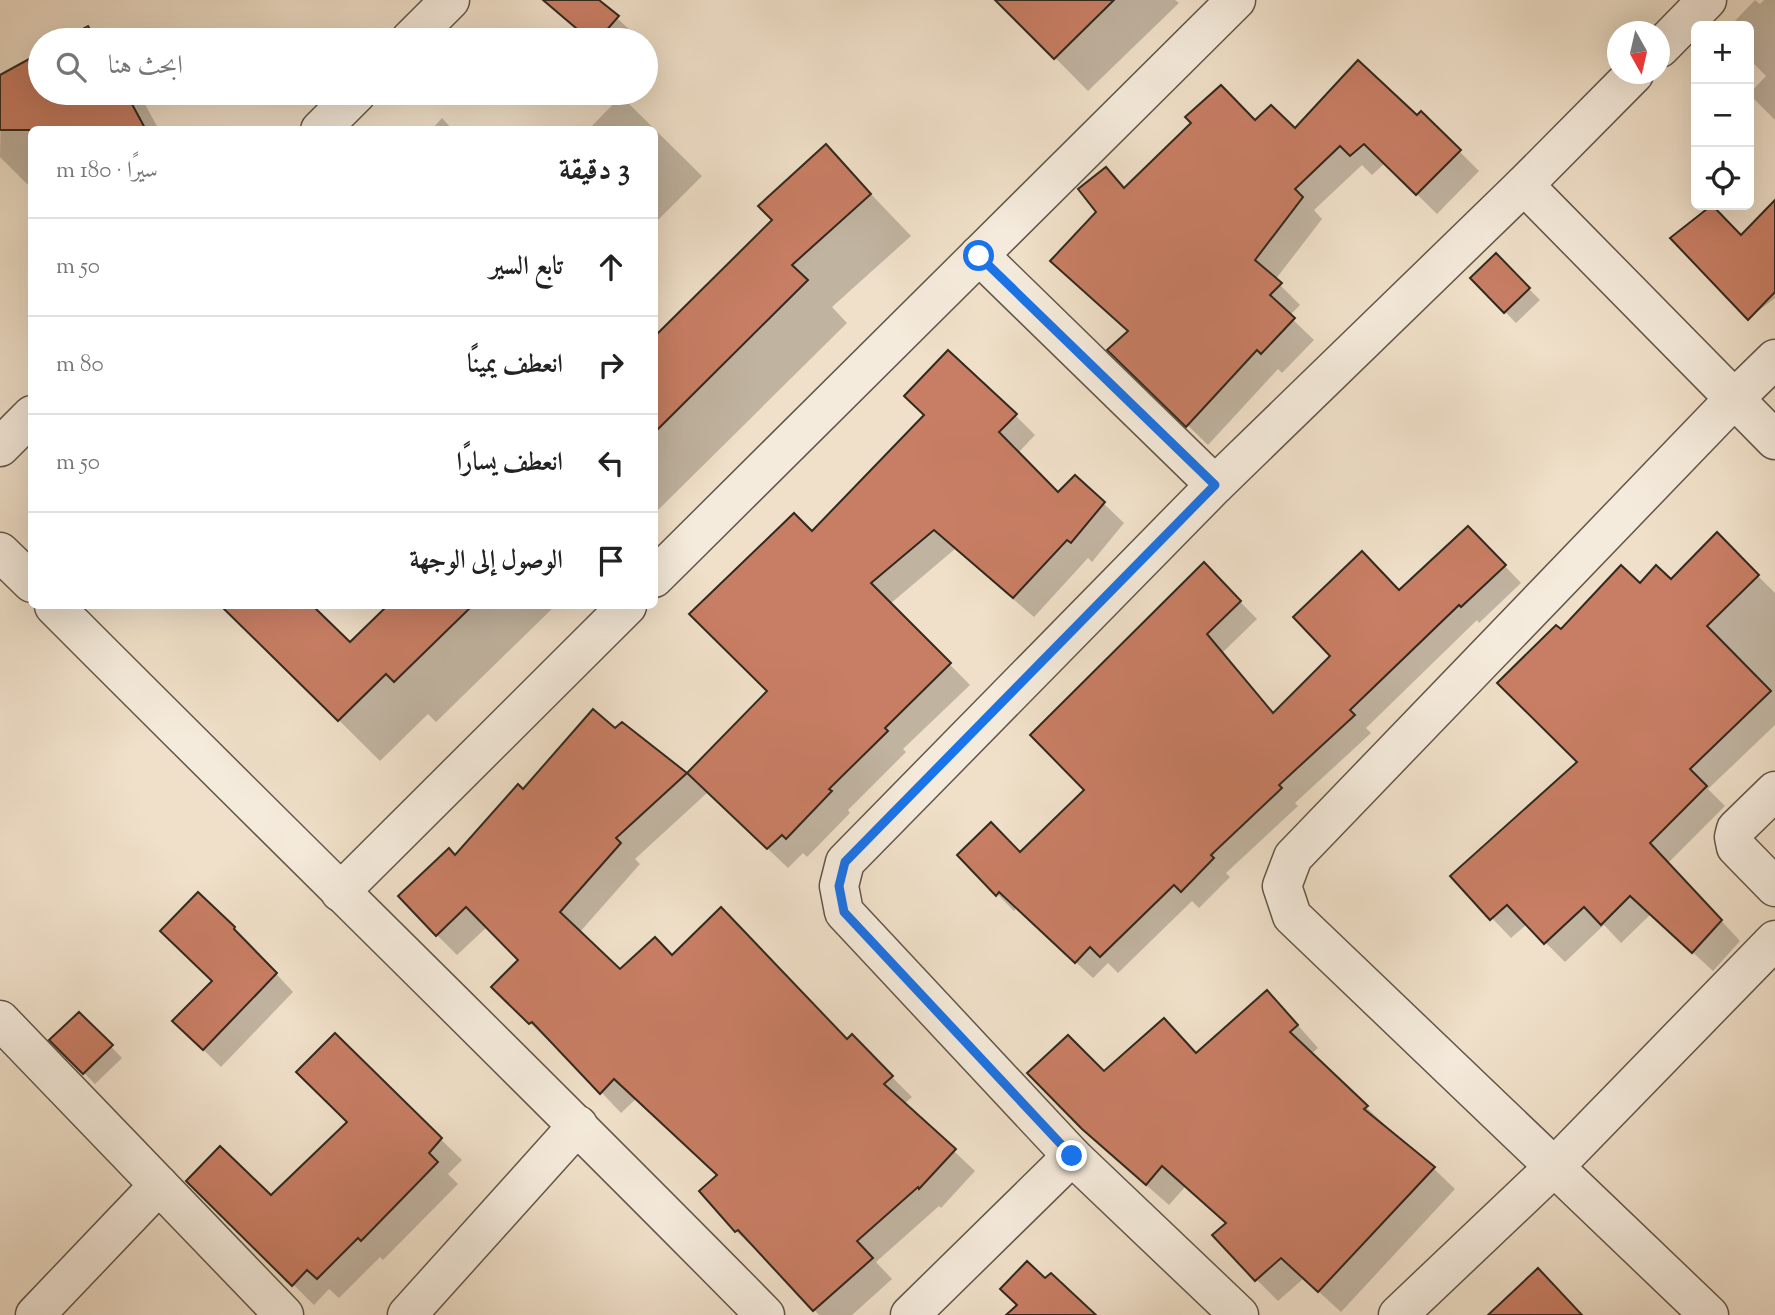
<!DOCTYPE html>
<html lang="ar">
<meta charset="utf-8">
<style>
body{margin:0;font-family:"Sorts Mill Goudy",Amiri,serif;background:#f2f2f2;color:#222;direction:rtl}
.controls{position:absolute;right:21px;top:21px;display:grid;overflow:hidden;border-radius:10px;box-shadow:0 7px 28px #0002}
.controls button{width:63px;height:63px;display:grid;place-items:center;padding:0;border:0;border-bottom:2px solid #e0e0e0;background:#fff;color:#222;font:35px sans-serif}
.compass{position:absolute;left:1607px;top:21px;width:63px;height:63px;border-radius:50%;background:#fff;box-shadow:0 7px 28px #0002;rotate:172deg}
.stop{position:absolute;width:21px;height:21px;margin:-16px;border:5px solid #1a73e8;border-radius:50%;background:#fff}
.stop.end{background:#1a73e8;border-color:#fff;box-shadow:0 2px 7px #0008}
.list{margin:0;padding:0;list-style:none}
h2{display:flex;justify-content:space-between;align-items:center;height:91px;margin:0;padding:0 28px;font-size:30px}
h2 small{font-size:23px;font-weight:400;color:#767676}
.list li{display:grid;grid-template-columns:46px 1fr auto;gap:21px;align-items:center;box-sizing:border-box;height:98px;padding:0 28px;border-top:2px solid #e0e0e0}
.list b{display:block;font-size:26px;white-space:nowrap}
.list em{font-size:23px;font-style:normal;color:#767676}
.icon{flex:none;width:38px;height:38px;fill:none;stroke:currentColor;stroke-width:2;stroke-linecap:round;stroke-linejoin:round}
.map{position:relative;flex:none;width:1775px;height:1315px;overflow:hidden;direction:ltr}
.search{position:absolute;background:#fff;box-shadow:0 7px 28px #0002;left:28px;top:28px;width:630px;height:77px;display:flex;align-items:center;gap:18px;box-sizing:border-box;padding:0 24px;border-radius:38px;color:#767676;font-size:26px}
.panel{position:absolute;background:#fff;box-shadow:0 7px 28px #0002;left:28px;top:126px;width:630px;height:483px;border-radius:10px;direction:rtl}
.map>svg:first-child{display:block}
.shadow{fill:#0003}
.building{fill:#c87e64;stroke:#32291f;stroke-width:2}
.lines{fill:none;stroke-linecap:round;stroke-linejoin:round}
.minor-casing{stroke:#62574a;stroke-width:41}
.minor{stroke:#f5ebdc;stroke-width:38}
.route{stroke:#1a73e8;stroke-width:9}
</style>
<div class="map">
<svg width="1775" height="1315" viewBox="0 0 1775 1315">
<rect width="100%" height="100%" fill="#f0e0c9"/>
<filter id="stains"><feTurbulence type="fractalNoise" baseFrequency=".00286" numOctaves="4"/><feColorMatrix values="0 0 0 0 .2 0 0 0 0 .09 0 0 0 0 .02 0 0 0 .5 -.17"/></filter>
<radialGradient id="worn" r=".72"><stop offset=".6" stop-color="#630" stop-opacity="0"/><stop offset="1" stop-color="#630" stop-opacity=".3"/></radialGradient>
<g class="shadow">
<polygon points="579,0 597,0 629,29 619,40 591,40 576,28"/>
<polygon points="998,0 1175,0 1179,3 1088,91"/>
<polygon points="1755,0 1760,4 1764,0 1775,0 1775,120 1749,94 1766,76 1749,59 1749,26 1730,26"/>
<polygon points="40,55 40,93 139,93 159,130 32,130 32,184 27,184 0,157 2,76"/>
<polygon points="621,96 702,176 654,224 654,130 588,130"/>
<polygon points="1421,113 1479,171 1437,214 1385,163 1372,175 1362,165 1314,210 1322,219 1275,280 1300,305 1289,316 1314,340 1282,373 1278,369 1208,445 1110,350 1129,332 1073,281 1098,212 1106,170 1126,189 1255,122 1295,131 1417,117"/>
<polygon points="442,118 453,130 431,130"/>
<polygon points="826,147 911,236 832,307 847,323 654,514 654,340 774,220"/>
<polygon points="1775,202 1775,298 1749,318 1741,237"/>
<polygon points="1496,256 1540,300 1516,323 1472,278"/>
<polygon points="1015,415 1035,435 1018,453 1058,494 1103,503 1124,523 1092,562 1088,558 1034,617 955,549 890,604 970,685 903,749 906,752 848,810 850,813 807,857 803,853 788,868 708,792 635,859 640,864 579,933 620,972 672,957 847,1041 852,1037 912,1097 904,1104 975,1171 941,1208 939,1206 876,1262 892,1279 852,1315 819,1315 759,1250 757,1251 736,1231 719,1176 636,1099 621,1113 553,1041 551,1043 514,1008 520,960 488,926 457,955 437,935 455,857 524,792 622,724 687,775 769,691 812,533"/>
<polygon points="1717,535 1775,593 1775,725 1708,789 1725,806 1668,863 1740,941 1713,971 1651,914 1621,943 1604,925 1565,962 1527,924 1511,938 1452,876 1579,762 1561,632 1640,585 1671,581"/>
<polygon points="1485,545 1521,583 1479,623 1477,620 1366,728 1371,733 1295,803 1298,806 1226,873 1230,877 1199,908 1192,901 1118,973 1108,963 1093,978 1017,908 1014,911 959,855 1020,854 1086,790 1204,565 1257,619 1223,652 1275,714 1400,593"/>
<polygon points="224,606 311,606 350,645 390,606 555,606 436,722 428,714 380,761"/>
<polygon points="234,928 293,992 221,1067 174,1021 214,981"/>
<polygon points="79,1014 122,1058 95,1084 52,1040"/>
<polygon points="1288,1014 1318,1048 1311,1054 1366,1107 1388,1128 1386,1130 1433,1168 1455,1189 1341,1312 1304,1278 1278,1301 1256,1279 1227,1224 1185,1187 1169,1205 1106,1150 1104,1073 1197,1055"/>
<polygon points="335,1036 462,1160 448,1174 458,1184 383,1260 380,1257 339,1298 329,1289 314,1305 189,1181 271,1197 349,1122"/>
</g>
<g class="building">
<polygon points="543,0 599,0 619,16 598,40 590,40"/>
<polygon points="995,0 1114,0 1054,59"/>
<polygon points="88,26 96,40 63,40"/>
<polygon points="40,53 40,93 126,93 146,130 0,130 0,75"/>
<polygon points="1358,60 1417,115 1421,111 1461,150 1416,195 1364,144 1350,156 1340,146 1295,189 1303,197 1255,260 1282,283 1270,295 1295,318 1261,354 1257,350 1186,427 1107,350 1128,331 1050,261 1096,212 1078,189 1106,167 1124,188 1191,123 1185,117 1221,85 1255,120 1271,105 1295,128"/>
<polygon points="826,144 871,194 792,265 808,280 654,433 654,337 772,220 758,206"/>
<polygon points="1775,200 1775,292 1748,320 1670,238 1712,205 1741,235"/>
<polygon points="1496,253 1530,288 1504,313 1470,278"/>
<polygon points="948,350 1017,414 999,432 1058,492 1075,475 1105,502 1071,543 1067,540 1013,598 934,530 871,583 951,663 885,728 888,731 829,789 832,791 786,839 782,835 767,849 687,773 767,691 689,614 794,513 812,531 924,415 904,396"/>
<polygon points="1468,526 1506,565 1461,607 1459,605 1350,710 1355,715 1279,785 1282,788 1211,855 1214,858 1181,892 1174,885 1100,957 1090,947 1075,963 999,892 996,896 957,855 991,822 1020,852 1084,790 1030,735 1204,562 1241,601 1207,634 1273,713 1330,656 1293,617 1362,551 1399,590"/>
<polygon points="1717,532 1759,575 1707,626 1771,691 1690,769 1707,786 1650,843 1722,920 1692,953 1630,896 1601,925 1584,907 1544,944 1507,905 1490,920 1450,876 1577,762 1497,683 1556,625 1561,629 1621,565 1640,583 1656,565 1671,579"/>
<polygon points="221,606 313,606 350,642 387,606 472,606 394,682 386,674 338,721"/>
<polygon points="593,709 615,728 622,722 687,773 616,838 621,843 560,912 620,969 655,937 672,955 721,907 847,1039 852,1034 893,1076 884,1084 956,1149 919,1189 918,1187 857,1241 873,1258 813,1311 738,1230 735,1232 699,1191 717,1175 614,1079 600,1094 532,1022 529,1024 491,987 518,960 466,907 436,936 398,896 449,848 455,855 518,784 523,789"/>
<polygon points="198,892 235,927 234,929 277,973 203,1050 172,1021 212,981 160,931"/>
<polygon points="1267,990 1298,1025 1290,1032 1368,1106 1364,1109 1435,1167 1318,1292 1281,1258 1255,1281 1212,1235 1226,1223 1162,1166 1146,1185 1082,1129 1027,1073 1068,1035 1104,1071 1164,1018 1196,1053"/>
<polygon points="79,1012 113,1045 83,1074 49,1040"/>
<polygon points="335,1033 442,1138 429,1153 438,1162 361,1241 358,1238 317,1279 307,1270 292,1286 186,1181 220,1146 271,1195 347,1122 296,1072"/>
<polygon points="1027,1261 1045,1278 1051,1273 1096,1315 1006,1315 1017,1305 1000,1289"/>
<polygon points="1538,1268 1582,1315 1488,1315"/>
</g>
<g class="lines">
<g class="minor-casing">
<g id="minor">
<polyline points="410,40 450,0"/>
<polyline points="1660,48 1707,0"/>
<polyline points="320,130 357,93"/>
<polyline points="1524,185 1775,440"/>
<polyline points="979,255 1215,485"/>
<polyline points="0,447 32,415"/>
<polyline points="0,552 32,583"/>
<polyline points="654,578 1236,0"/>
<path d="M54,606c236,237 476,470 711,709"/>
<polyline points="1775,791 1736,829 1734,837 1736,847 1775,887"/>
<polyline points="340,892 627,606"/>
<polyline points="0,1020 284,1315"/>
<polyline points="35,1315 159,1185"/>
<polyline points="407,1315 578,1125"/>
<polyline points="910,1315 1072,1156"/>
<polyline points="1239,1315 1072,1156 844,912 839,886 845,862 1215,485 1524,185 1634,74"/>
<polyline points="1398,1315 1554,1167 1775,940"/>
<polyline points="1709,1315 1292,916 1282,886 1293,857 1734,399 1775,359"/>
</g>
</g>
<use href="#minor" class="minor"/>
</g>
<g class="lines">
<polyline class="route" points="979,256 1215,485 845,862 839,886 844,912 1072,1156"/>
</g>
<rect width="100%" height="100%" filter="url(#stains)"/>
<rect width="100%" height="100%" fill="url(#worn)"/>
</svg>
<div class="controls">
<button>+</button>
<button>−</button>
<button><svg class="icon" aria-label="locate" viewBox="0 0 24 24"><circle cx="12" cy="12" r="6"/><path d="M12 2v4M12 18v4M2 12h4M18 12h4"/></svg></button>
</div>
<svg class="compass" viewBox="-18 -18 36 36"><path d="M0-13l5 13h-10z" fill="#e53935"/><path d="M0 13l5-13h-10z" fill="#767676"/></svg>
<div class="stop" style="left:979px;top:256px"></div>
<div class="stop end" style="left:1072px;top:1156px"></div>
<div class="search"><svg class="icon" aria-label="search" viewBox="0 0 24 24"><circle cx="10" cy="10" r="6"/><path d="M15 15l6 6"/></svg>ابحث هنا</div>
<section class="panel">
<h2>3 دقيقة<small>سيرًا · 180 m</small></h2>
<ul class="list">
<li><svg class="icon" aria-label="ahead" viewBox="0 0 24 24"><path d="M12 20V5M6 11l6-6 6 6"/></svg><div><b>تابع السير</b></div><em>50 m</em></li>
<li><svg class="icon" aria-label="right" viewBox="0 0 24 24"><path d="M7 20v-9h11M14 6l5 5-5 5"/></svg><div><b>انعطف يمينًا</b></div><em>80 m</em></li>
<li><svg class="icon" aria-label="left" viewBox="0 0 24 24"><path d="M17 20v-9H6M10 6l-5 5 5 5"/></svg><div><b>انعطف يسارًا</b></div><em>50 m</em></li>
<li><svg class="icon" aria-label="arrive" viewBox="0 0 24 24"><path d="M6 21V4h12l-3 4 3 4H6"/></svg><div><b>الوصول إلى الوجهة</b></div></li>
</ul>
</section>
</div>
